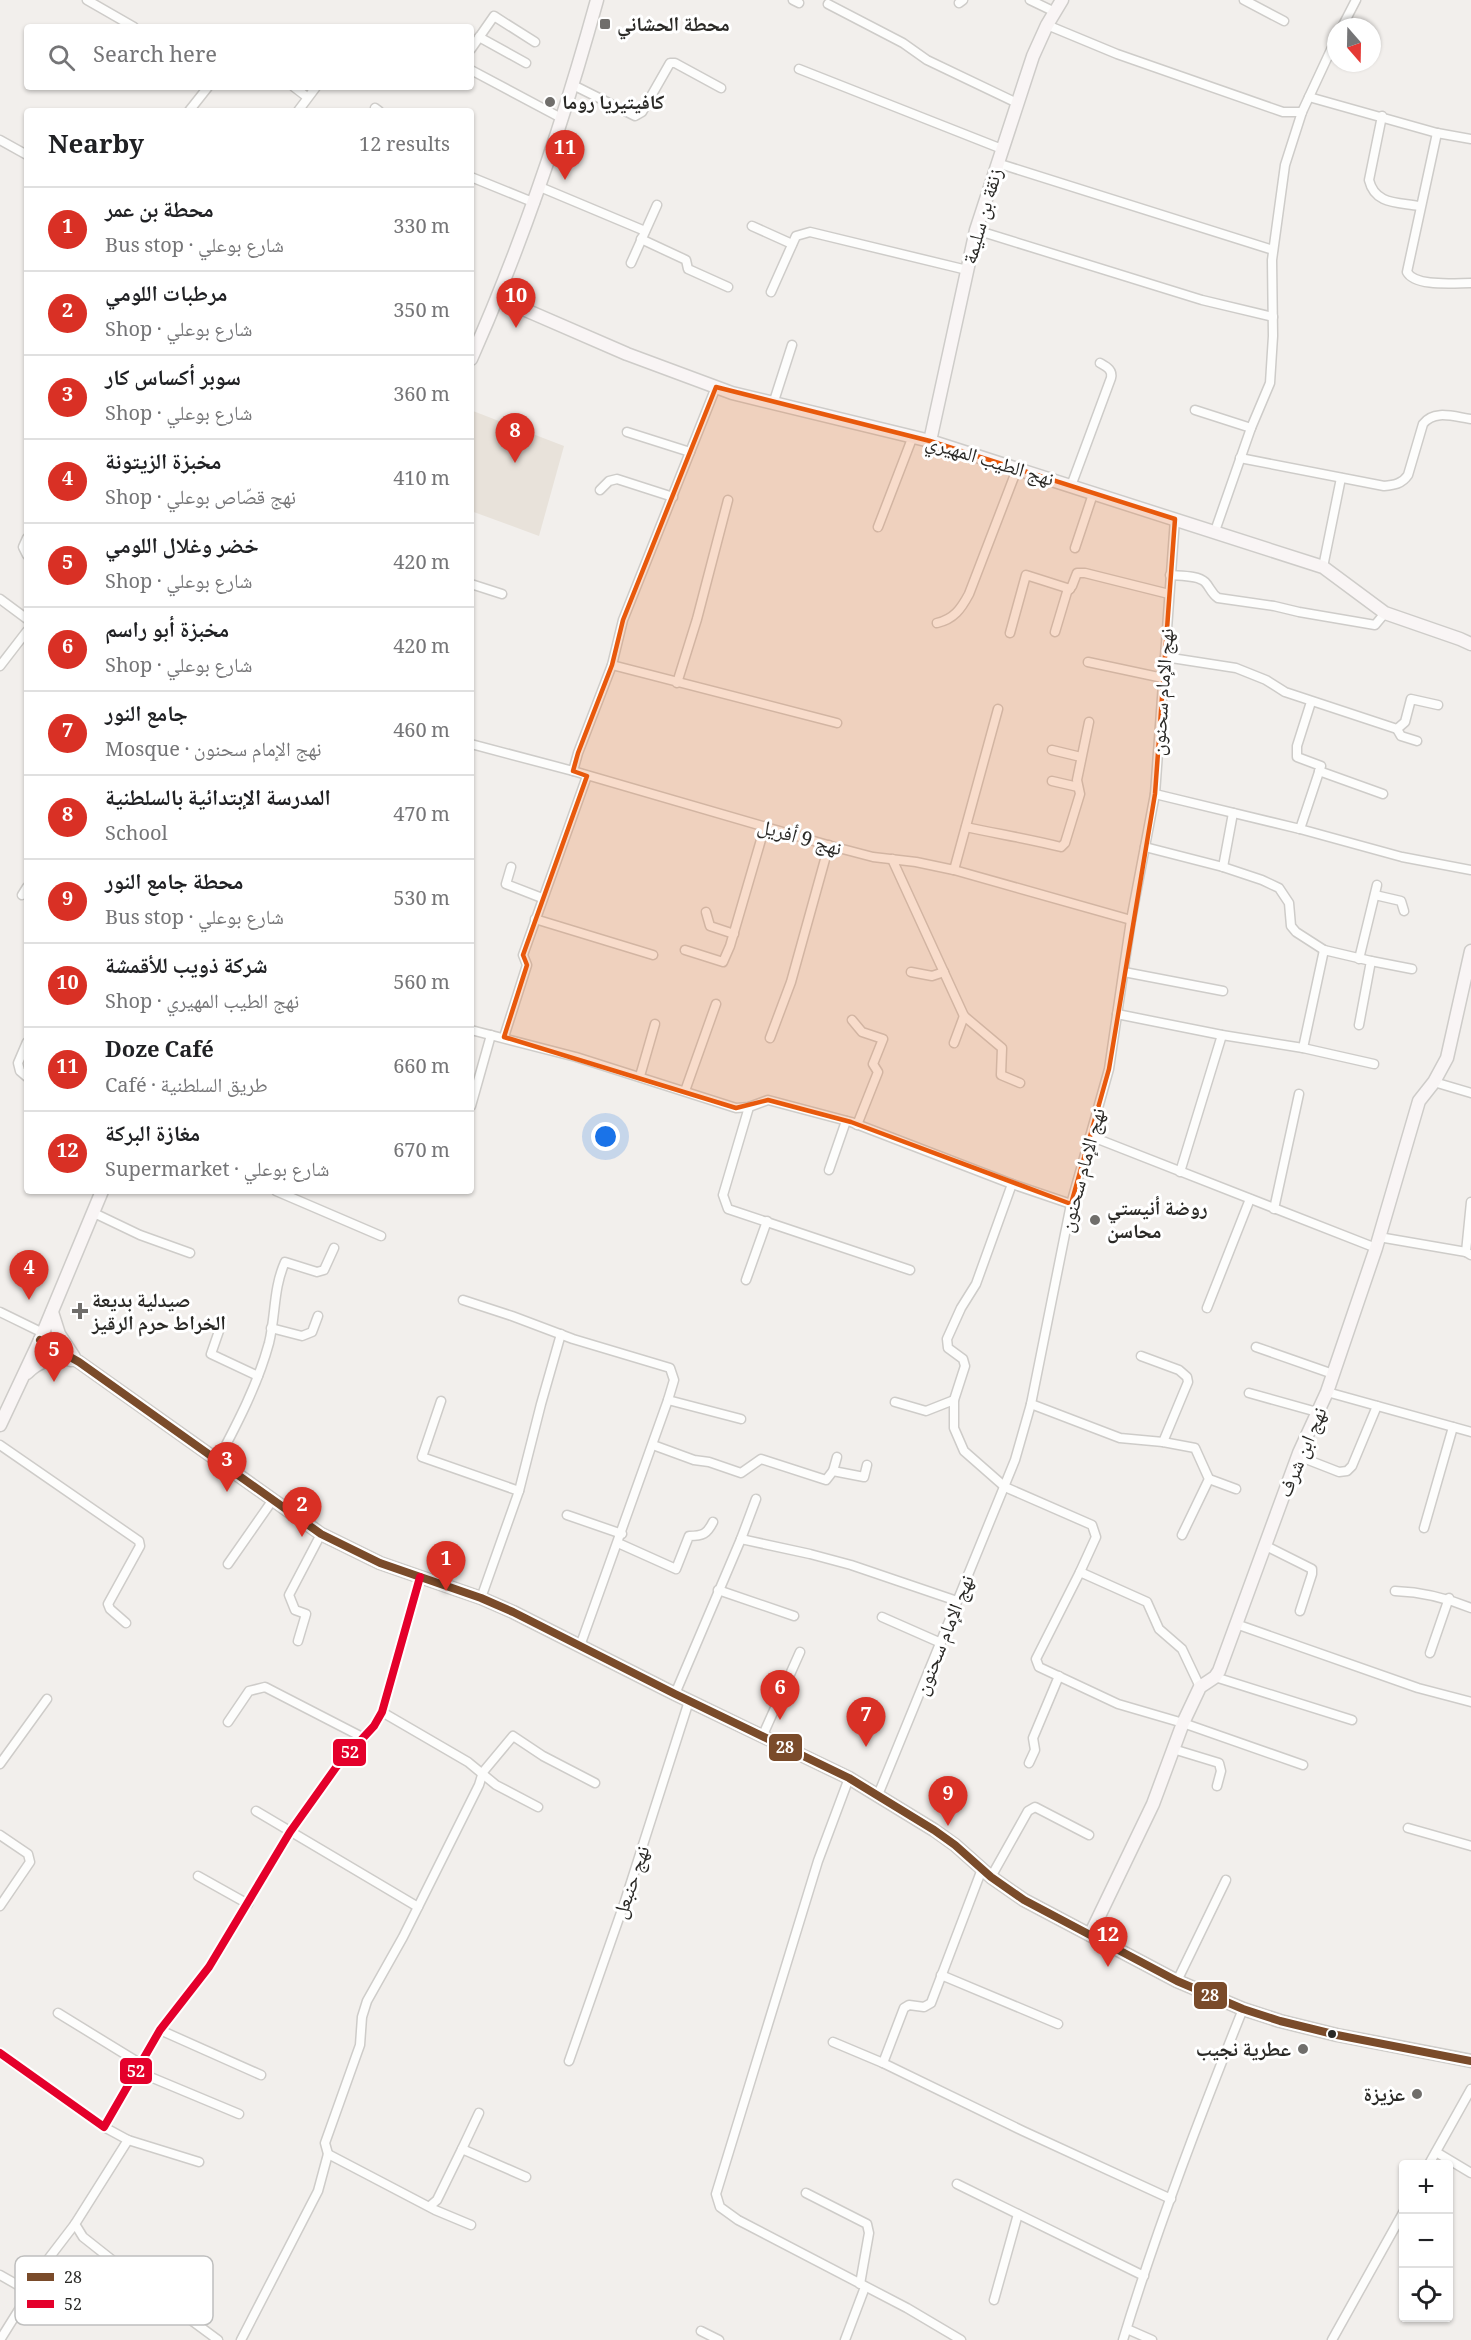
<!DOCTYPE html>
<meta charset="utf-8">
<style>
body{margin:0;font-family:Georgia,"Noto Naskh Arabic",serif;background:#f2f2f2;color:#202124}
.controls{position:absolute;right:18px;bottom:18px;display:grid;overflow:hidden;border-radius:6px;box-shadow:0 2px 4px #0004}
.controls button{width:54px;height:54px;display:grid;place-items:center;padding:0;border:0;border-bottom:2px solid #e0e0e0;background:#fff;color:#202124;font:30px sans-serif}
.compass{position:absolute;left:1327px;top:18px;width:54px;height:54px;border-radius:50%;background:#fff;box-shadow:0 2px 4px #0004;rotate:160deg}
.you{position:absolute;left:606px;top:1137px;width:21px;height:21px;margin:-15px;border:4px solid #fff;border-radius:50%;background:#1a73e8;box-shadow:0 0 0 9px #1a73e833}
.badge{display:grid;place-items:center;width:39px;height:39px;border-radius:50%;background:#d93025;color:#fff;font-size:20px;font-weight:700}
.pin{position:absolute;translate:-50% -50px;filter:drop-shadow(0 2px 3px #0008)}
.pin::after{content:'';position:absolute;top:32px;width:21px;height:18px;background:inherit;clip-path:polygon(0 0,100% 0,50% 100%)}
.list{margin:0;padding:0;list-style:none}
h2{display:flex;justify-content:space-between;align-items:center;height:78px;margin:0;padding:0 24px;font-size:26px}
h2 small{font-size:20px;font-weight:400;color:#757577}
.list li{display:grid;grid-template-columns:39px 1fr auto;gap:18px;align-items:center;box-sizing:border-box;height:84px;padding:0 24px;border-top:2px solid #e0e0e0}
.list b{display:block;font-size:22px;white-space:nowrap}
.list p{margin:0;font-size:20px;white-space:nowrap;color:#757577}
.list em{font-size:20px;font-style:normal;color:#757577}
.icon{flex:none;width:33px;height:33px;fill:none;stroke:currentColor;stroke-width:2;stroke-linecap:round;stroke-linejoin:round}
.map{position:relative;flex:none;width:1471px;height:2340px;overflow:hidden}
.search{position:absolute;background:#fff;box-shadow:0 2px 4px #0004;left:24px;top:24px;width:450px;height:66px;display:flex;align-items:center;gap:15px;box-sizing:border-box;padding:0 21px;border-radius:6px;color:#757577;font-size:22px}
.panel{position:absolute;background:#fff;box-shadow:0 2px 4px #0004;left:24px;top:108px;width:450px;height:1086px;border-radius:6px}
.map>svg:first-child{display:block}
.built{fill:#e8e2da}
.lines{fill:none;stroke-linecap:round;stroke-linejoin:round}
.street-casing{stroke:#ceccc9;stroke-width:11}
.secondary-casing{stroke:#ceccc9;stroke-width:15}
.street{stroke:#fdfdfc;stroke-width:8}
.secondary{stroke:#f9f5f5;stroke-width:12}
.bus-1-casing{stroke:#fff;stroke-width:12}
.bus-2-casing{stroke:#fff;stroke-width:12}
.bus-1{stroke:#7a4b2a;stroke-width:8}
.bus-2{stroke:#e4002b;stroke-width:8}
.marked{fill:#e8590c;fill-opacity:0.2;stroke:#e8590c;stroke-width:4.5;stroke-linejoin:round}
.poi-dot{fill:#706e6b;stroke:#fff;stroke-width:2}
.bus-dot{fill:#2a2926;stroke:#fff;stroke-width:2}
.labels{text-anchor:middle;stroke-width:6;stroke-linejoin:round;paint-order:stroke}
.poi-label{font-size:20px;font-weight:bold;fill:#2a2926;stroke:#fff;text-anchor:start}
.street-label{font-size:20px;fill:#2a2926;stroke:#fff}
.key{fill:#fff;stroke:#bfbfbe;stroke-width:1.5}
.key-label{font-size:16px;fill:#2a2926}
.line-badge{stroke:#fff;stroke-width:2}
.badge-label{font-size:16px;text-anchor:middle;font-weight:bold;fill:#fff}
</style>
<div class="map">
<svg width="1471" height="2340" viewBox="0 0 1471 2340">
<rect width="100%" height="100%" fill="#f2efec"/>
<polygon class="built" points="473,411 564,446 539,536 471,511 471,416"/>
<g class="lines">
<g class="street-casing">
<g id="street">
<polyline points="87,0 134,27"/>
<polyline points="793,0 799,3"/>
<polyline points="1030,0 1055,12"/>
<polyline points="1244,0 1284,21"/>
<polyline points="959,3 963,0"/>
<polyline points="828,4 903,43 927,60 1017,103"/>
<polyline points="1047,25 1117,54 1283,112 1302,112"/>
<polyline points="1342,27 1356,0"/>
<polyline points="479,37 526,63"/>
<polyline points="471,49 494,16 535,42"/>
<polyline points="799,69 1002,149"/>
<polyline points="471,70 563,119"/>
<polyline points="573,85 635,116 642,112 670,63 675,63 721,88"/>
<polyline points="294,87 307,97"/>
<polyline points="1309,97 1437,133 1471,139"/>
<polyline points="375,108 379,111"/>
<polyline points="189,111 208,87"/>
<polyline points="298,111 316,87"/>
<path d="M1382,116l-13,64c6,25 29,22 50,26"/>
<path d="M1437,133l-30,139c8,15 47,11 64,11"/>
<polyline points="0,140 27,155"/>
<polyline points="997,163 1273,250"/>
<polyline points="471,177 535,203"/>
<polyline points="540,187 645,231"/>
<polyline points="752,226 792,244"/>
<polyline points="976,230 1202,300 1273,317"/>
<polyline points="641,239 686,260 688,269 728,287"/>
<polyline points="631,263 657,205"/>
<polyline points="771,292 796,236 810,232 967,270"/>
<polyline points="773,404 792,345"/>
<polyline points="1195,410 1251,428"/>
<polyline points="627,432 690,452"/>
<path d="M1240,458l144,28c10,-1 18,-2 24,-11l15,-51c11,-15 32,-7 48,-5"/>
<path d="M1071,486l40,-108c2,-8 -4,-11 -11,-15"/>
<polyline points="600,490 609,481 617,479 673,497"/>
<polyline points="878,527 913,436"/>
<polyline points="1215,531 1251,428 1270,383 1273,336 1272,260 1285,165 1302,112 1336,39"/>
<polyline points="27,538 23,547 27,555"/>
<polyline points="1075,548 1093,494"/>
<polyline points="1323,567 1341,478"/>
<path d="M1170,575c10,1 28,0 35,7 5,5 6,11 13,16l56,8 25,6 76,13 10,-12"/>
<polyline points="471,584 502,594"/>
<polyline points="0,599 27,619"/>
<path d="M937,623c17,-4 24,-14 32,-29l48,-125"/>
<polyline points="1055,632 1067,592 1072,586 1077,573 1085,573 1169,594"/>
<polyline points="1010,633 1026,575 1070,589"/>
<polyline points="1165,657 1236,668 1266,680 1285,692 1397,729 1405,722 1411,699 1438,705"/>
<polyline points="1088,662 1163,678"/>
<polyline points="612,665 837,723"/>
<polyline points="0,666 27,631"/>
<polyline points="677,683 697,619 728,500"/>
<polyline points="1311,702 1297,746 1297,757 1321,766 1300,829 1402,857 1471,870"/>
<polyline points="1397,729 1401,736 1417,741"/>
<polyline points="471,744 573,771 831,846 873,857 916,862 954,870 1131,920"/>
<polyline points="1052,750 1081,757"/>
<polyline points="573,771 578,753 612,665 623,620 716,387"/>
<polyline points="1319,771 1383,794"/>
<polyline points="1052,781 1078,787"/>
<polyline points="1155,794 1300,829"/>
<path d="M966,827c32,7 64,12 95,20l4,-4 15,-49 -3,-14 12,-58"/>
<polyline points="1145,847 1223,867 1262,880 1279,888 1289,903 1291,926 1296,932 1324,950 1371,961 1359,1025"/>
<polyline points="892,859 964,1016 1002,1048 1001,1075 1020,1083"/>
<polyline points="511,867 506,884 542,898"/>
<polyline points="1223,867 1233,813"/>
<polyline points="954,870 998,709"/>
<polyline points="22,895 27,887"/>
<polyline points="1375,895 1401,901 1404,911"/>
<polyline points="706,912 710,926 734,934"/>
<polyline points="535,919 653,955"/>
<polyline points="685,950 723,962 730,946 765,826"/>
<polyline points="1359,959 1377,885"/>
<polyline points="1371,961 1412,969"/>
<polyline points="911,972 932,976 944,972"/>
<polyline points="1124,972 1223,991"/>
<polyline points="1117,1014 1222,1035 1303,1048 1324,950"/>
<polyline points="852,1020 862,1032 883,1039 873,1064 878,1072 857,1125"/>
<polyline points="471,1030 576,1057 736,1108 749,1107 768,1100 851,1122 1012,1184 1071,1204"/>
<polyline points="504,1037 527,965 523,955 587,776"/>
<polyline points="770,1038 791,982 829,845"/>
<polyline points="27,1042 18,1063 20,1071 27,1077"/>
<polyline points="954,1043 964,1016"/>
<polyline points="1303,1048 1374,1064"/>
<polyline points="640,1076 655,1024"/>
<polyline points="1434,1082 1471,1093"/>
<polyline points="685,1091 716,1004"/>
<polyline points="471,1106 491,1035"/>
<polyline points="749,1107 723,1195 728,1209 910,1270"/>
<polyline points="1090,1136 1376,1248"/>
<polyline points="829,1170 846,1121"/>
<polyline points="1180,1172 1222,1035"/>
<polyline points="1012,1184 976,1284 961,1308 947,1339 948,1348 963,1359 965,1366 954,1400 954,1428 964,1451 1005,1487 1092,1525 1096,1537 1080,1572"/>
<polyline points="276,1191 381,1236"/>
<polyline points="1471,1202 1466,1252 1471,1255"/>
<polyline points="1274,1209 1299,1094"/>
<polyline points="94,1213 140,1235 190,1253"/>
<polyline points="1379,1237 1466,1252"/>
<polyline points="746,1280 767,1221"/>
<polyline points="463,1300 512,1316 573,1339 670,1368 674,1380 668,1400 580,1646"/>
<polyline points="1207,1308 1250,1199"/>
<polyline points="0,1312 43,1333"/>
<polyline points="220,1328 211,1354 258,1376"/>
<polyline points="271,1328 302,1336 312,1332 318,1316"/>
<polyline points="1256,1347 1333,1374"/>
<polyline points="1141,1356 1179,1370 1187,1377 1188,1382 1163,1442"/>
<polyline points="1327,1392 1471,1432"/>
<polyline points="1249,1393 1317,1412"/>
<polyline points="668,1400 741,1419"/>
<polyline points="441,1401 422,1457 519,1491"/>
<polyline points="895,1402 926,1411 954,1400"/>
<polyline points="1031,1404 1120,1438 1163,1442 1195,1448 1209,1479 1182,1535"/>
<polyline points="0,1445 139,1541 140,1546 108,1604 110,1609 126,1623"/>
<polyline points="653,1445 694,1460 709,1462 741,1473 761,1459 826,1480 833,1471 864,1477 867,1465"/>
<polyline points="1298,1456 1339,1472 1347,1471 1352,1466 1377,1406"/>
<path d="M217,1462c20,-38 41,-78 52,-119 7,-29 4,-54 16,-81l32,10 7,-2 10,-22"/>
<polyline points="833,1471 837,1457"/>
<polyline points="1209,1479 1236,1489"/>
<polyline points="567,1515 622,1534"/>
<polyline points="1424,1528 1453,1427"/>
<polyline points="741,1539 756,1499"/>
<path d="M618,1543l58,26 13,-33c14,0 18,-2 24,-14"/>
<polyline points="1264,1545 1312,1569 1312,1574 1300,1611"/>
<polyline points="228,1564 272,1501"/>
<polyline points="718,1590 794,1616"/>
<path d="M1395,1591c26,1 52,7 76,17"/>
<polyline points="481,1598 519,1491 541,1404 561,1334"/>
<polyline points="882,1617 941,1643"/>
<polyline points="1236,1624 1418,1688 1471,1702"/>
<polyline points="298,1641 306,1614 295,1610 289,1595 321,1534"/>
<polyline points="1430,1653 1449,1598"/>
<polyline points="1215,1677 1352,1720"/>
<polyline points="1200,1687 1182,1649 1159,1629 1147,1602 1080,1572 1036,1659 1039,1667 1118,1704 1183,1723 1303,1765"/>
<polyline points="675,1694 741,1539 810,1554 851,1565 957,1601"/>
<polyline points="382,1712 468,1762 496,1785 538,1807"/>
<polyline points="228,1722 249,1691 265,1687 364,1738"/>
<polyline points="762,1737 800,1652"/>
<polyline points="1173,1749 1219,1763 1221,1771 1217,1786"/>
<polyline points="1029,1763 1035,1750 1033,1738 1059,1676"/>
<polyline points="0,1764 47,1699"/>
<polyline points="849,1778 818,1861 716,2194 720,2207 738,2220 907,2308 961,2340"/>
<polyline points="878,1795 1015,1460 1031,1404 1071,1204 1109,1069 1131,920 1155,794 1175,519"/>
<polyline points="256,1811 418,1907"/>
<polyline points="1408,1828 1471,1846"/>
<polyline points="0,1835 28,1854 30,1862 0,1906"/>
<polyline points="198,1876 248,1904"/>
<polyline points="991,1877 1028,1811 1035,1807 1089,1835"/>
<polyline points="941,1975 1058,2024"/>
<polyline points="1177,1981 1226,1880"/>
<polyline points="58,2013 141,2064"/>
<polyline points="160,2030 261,2075"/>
<polyline points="833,2042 883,2063 1023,2131 1171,2199"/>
<polyline points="0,2053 104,2127 160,2030 209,1967 290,1832 337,1766 374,1726 382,1712 420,1577"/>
<polyline points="569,2061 625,1901 689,1701"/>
<polyline points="883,2063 904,2008 909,2005 924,2007 931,2003 982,1869"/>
<polyline points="136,2071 239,2114"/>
<polyline points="104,2127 128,2140 199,2162"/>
<polyline points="128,2140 75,2224 83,2237 145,2286 218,2340"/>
<polyline points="462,2149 479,2113"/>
<polyline points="1436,2152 1471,2173"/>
<polyline points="328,2154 435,2210 471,2225"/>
<polyline points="1429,2164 1471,2089"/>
<polyline points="957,2184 1144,2276"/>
<polyline points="806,2193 867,2224 869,2233 860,2284"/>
<polyline points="430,2206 437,2200 462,2149 526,2177"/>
<polyline points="0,2275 30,2292 49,2258 75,2224"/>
<polyline points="994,2300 1018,2214"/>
<polyline points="1127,2329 1152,2340"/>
<polyline points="701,2331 719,2340"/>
<polyline points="0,2340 30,2292"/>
<polyline points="241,2340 318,2191 328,2154 325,2143 360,2045 362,2017 367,2001 403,1937 479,1785 483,1772 513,1736 543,1756 595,1783"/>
<polyline points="845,2340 865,2287"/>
<path d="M1123,2340c34,-112 76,-222 120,-331"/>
<polyline points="1332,2340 1404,2211"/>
</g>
</g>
<g class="secondary-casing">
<g id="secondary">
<polyline points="498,298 627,354 732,393 930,441 1323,567 1385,613 1460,639 1471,644"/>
<path d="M471,359c52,-117 92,-236 126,-359"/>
<polyline points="930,441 976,230 1033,56 1047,25 1062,0"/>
<polyline points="52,1312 59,1334 74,1357"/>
<polyline points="40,1340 79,1362 321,1534 380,1563 481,1598 513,1612 675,1694 849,1778 934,1830 955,1845 991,1877 1024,1900 1177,1981 1243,2009 1280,2021 1337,2035 1471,2061"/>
<path d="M27,1373c11,-12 28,-17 44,-13"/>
<polyline points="0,1425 40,1340 102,1191"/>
<polyline points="1090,1935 1153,1804 1183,1723 1200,1687 1215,1677 1219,1671 1299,1453 1327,1392 1376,1248 1419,1101 1434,1082 1447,1058 1471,951"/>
</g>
</g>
<use href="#street" class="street"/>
<use href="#secondary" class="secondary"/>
<g class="bus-1-casing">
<polyline id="bus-1" points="40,1340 79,1362 321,1534 380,1563 481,1598 513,1612 675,1694 849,1778 934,1830 955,1845 991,1877 1024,1900 1177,1981 1243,2009 1280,2021 1337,2035 1471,2061"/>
</g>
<g class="bus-2-casing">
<polyline id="bus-2" points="0,2053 104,2127 160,2030 209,1967 290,1832 337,1766 374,1726 382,1712 420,1577"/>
</g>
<use href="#bus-1" class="bus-1"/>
<use href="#bus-2" class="bus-2"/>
</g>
<path class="marked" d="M716,387l214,54 245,78 -20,275 -46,275 -38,135 -220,-82 -83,-22 -32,8 -232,-71 23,-72 -4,-10 64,-179 -14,-5 5,-18 34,-88 11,-45z"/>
<g class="poi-dot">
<rect x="599" y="18" width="12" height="12" rx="3"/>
<circle cx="550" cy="102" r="6"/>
<circle cx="1095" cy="1220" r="6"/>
<path d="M77 1302h6v6h6v6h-6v6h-6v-6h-6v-6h6z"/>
<circle cx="1303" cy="2049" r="6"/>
<circle cx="1417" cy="2094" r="6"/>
</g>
<circle class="bus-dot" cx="1332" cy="2034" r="5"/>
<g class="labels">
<g class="poi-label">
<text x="617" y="31">محطة الحشاني</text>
<text x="562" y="109">كافيتيريا روما</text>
<text x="1107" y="1215">روضة أنيستي<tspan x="1107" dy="23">محاسن</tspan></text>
<text x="92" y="1307">صيدلية بديعة<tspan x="92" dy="23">الخراط حرم الرقيز</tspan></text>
<text x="1291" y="2056" text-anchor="end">عطرية نجيب</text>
<text x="1405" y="2101" text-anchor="end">عزيزة</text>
</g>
<g class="street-label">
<text transform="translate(982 216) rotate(-74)" y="7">زنقة بن سليمة</text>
<text transform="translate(990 460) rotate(17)" y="7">نهج الطيب المهيري</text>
<text transform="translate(1162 692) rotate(-86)" y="7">نهج الإمام سحنون</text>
<text transform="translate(800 837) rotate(16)" y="7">نهج 9 أفريل</text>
<text transform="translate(1082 1170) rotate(-75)" y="7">نهج الإمام سحنون</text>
<text transform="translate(1302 1452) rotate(-67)" y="7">نهج ابن شرف</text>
<text transform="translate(944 1635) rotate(-68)" y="7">نهج الإمام سحنون</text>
<text transform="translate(631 1882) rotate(-71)" y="7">نهج حنبعل</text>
</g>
</g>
<rect x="15" y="2256" width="198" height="69" rx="9" class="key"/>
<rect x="27" y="2273" width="27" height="8" fill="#7a4b2a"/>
<rect x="27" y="2300" width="27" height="8" fill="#e4002b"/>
<g class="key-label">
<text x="64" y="2283">28</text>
<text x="64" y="2310">52</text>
</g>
<g class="line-badge">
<rect x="768" y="1733" width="35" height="29" rx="6" fill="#7a4b2a"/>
<rect x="332" y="1738" width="35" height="29" rx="6" fill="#e4002b"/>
<rect x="1193" y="1981" width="35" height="29" rx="6" fill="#7a4b2a"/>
<rect x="119" y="2057" width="34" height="28" rx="6" fill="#e4002b"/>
</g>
<g class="badge-label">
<text x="785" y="1753">28</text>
<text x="350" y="1758">52</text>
<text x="1210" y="2001">28</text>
<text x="136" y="2077">52</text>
</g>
</svg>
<div class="controls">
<button>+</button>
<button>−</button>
<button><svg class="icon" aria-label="locate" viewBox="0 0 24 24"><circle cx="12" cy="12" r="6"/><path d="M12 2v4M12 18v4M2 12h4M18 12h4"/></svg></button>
</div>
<svg class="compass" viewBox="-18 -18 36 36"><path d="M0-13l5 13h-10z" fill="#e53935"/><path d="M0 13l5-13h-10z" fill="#757577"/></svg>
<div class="you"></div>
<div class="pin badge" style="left:446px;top:1591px">1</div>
<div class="pin badge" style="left:302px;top:1537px">2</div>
<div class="pin badge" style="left:227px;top:1492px">3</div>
<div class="pin badge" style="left:29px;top:1300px">4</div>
<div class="pin badge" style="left:54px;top:1382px">5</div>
<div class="pin badge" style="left:780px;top:1720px">6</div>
<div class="pin badge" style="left:866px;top:1747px">7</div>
<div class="pin badge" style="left:515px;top:463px">8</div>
<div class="pin badge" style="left:948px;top:1826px">9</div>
<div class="pin badge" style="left:516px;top:328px">10</div>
<div class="pin badge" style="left:565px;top:180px">11</div>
<div class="pin badge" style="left:1108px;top:1967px">12</div>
<div class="search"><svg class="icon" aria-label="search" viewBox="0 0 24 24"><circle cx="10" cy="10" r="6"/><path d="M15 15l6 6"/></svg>Search here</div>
<section class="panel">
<h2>Nearby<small>12 results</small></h2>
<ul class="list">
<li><span class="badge">1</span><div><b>محطة بن عمر</b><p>Bus stop · شارع بوعلي</p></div><em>330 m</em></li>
<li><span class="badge">2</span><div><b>مرطبات اللومي</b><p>Shop · شارع بوعلي</p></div><em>350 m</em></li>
<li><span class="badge">3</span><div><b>سوبر أكساس كار</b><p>Shop · شارع بوعلي</p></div><em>360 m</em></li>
<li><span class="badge">4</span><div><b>مخبزة الزيتونة</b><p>Shop · نهج قصّاص بوعلي</p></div><em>410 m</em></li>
<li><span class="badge">5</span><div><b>خضر وغلال اللومي</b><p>Shop · شارع بوعلي</p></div><em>420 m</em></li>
<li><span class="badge">6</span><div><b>مخبزة أبو راسم</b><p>Shop · شارع بوعلي</p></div><em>420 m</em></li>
<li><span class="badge">7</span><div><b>جامع النور</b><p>Mosque · نهج الإمام سحنون</p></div><em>460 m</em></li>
<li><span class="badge">8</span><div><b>المدرسة الإبتدائية بالسلطنية</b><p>School</p></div><em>470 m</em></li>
<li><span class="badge">9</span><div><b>محطة جامع النور</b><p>Bus stop · شارع بوعلي</p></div><em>530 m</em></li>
<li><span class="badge">10</span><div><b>شركة ذويب للأقمشة</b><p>Shop · نهج الطيب المهيري</p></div><em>560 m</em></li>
<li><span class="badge">11</span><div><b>Doze Café</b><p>Café · طريق السلطنية</p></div><em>660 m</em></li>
<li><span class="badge">12</span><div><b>مغازة البركة</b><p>Supermarket · شارع بوعلي</p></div><em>670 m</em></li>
</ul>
</section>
</div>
